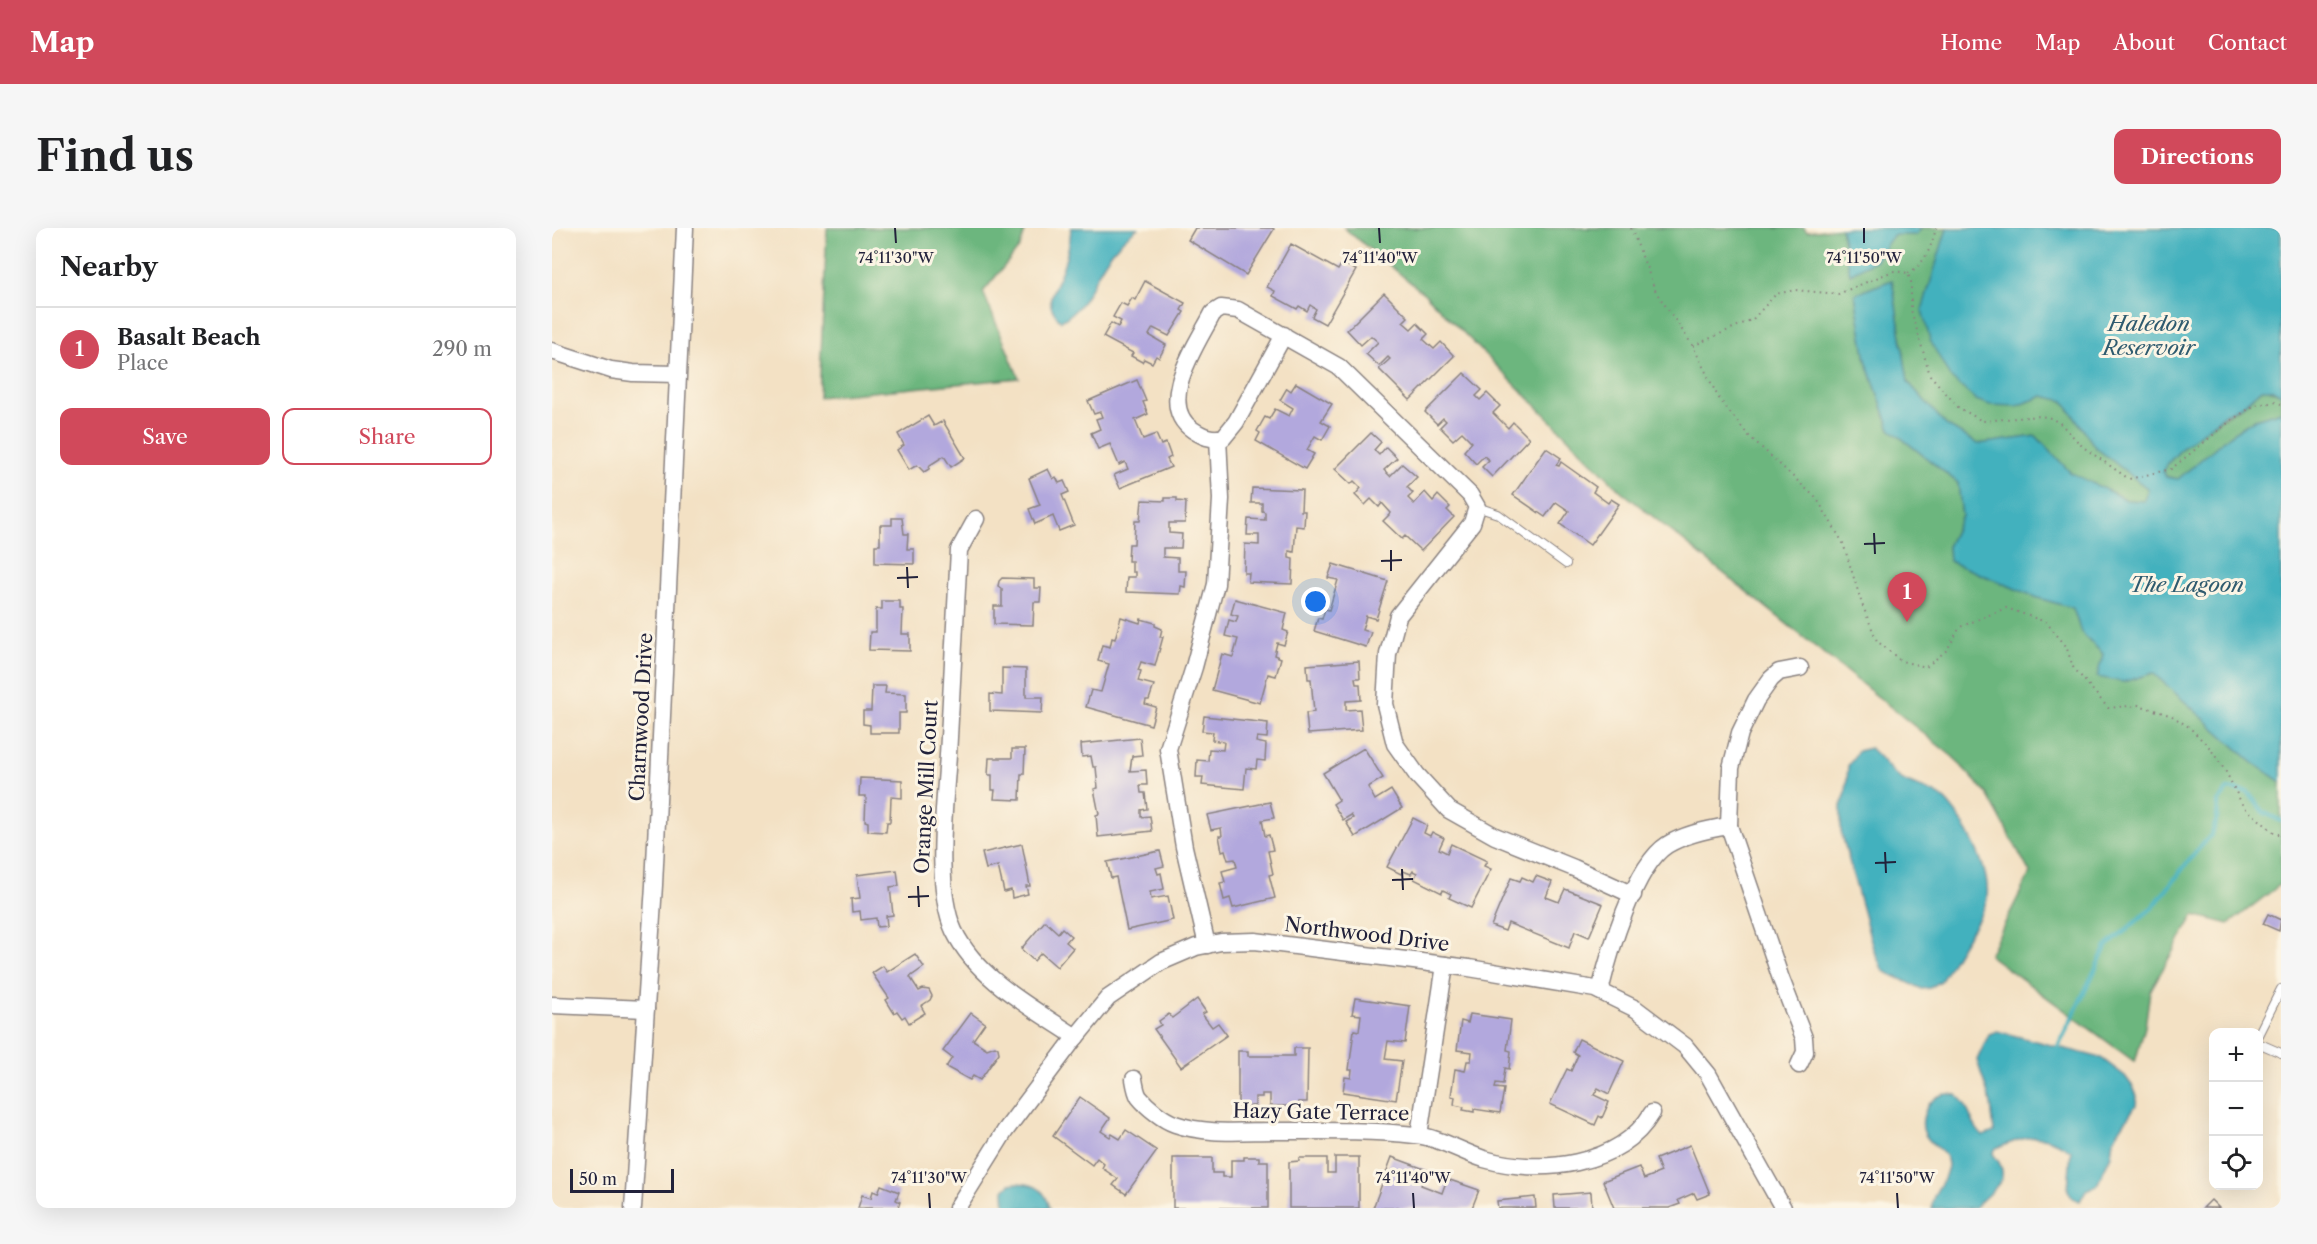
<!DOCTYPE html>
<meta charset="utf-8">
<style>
body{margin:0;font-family:"Libre Caslon Text",serif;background:#f6f6f6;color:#202124}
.controls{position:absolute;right:18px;bottom:18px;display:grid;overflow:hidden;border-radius:12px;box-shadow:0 6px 24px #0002}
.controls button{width:54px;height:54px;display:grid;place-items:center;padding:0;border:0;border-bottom:2px solid #e0e0e0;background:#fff;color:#202124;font:30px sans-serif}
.scale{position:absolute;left:18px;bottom:15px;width:104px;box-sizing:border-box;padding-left:6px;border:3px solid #22223b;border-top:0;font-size:16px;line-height:21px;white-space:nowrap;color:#22223b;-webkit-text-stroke:4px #fcf5e5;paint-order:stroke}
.you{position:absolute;left:764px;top:374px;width:21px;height:21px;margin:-15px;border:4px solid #fff;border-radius:50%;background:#1a73e8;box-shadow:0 0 0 9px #1a73e833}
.badge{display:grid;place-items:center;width:39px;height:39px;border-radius:50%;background:#d1495b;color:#fff;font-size:20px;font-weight:700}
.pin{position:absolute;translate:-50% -50px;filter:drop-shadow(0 2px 3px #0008)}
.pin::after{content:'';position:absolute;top:32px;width:21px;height:18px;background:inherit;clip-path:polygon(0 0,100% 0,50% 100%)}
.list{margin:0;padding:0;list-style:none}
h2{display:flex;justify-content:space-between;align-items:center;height:78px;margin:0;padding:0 24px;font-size:26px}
h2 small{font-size:20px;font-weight:400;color:#757577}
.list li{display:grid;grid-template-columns:39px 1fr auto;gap:18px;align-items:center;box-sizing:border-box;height:84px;padding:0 24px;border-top:2px solid #e0e0e0}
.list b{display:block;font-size:22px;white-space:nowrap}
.list p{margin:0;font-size:20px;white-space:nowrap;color:#757577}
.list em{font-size:20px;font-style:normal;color:#757577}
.actions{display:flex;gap:12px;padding:18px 24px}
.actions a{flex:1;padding:14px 0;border:2px solid #d1495b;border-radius:12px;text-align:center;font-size:21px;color:#d1495b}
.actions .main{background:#d1495b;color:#fff}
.icon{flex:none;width:33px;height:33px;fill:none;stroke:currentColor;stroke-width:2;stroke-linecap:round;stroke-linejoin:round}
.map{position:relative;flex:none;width:1729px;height:980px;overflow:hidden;border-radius:12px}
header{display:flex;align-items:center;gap:36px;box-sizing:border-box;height:84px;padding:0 30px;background:#d1495b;color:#fff}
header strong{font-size:28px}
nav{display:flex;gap:33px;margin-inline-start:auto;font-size:21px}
.intro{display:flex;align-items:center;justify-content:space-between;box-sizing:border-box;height:144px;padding:0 36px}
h1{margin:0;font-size:42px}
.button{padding:15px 27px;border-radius:12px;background:#d1495b;color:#fff;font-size:21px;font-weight:700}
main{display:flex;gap:36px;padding:0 36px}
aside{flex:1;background:#fff;border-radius:12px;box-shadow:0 6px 24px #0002}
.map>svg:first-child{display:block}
.forest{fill:#6cb67e;stroke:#476c5c;stroke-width:1.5}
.water{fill:#43b1be;stroke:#326a7c;stroke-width:1.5}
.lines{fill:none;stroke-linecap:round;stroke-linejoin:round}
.stream{stroke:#43b1be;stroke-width:4.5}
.building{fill:#b2a8dd}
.lane-casing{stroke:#8a8280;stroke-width:10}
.street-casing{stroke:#8a8280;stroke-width:19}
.path{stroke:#8a8280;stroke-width:2;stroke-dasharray:1.5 4.5;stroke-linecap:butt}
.lane{stroke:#fff;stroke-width:8}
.street{stroke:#fff;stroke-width:16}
.ticks{fill:none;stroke:#22223b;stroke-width:2}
.labels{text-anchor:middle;stroke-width:6;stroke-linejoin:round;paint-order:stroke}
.street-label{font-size:20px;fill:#22223b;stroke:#fcf5e5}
.water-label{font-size:21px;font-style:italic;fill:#2f5b6f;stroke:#fcf5e5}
.ticks-label{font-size:15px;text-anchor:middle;fill:#22223b;stroke:#fcf5e5;stroke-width:6;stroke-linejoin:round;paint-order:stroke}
</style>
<header>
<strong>Map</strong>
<nav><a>Home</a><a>Map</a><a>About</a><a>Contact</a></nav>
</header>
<div class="intro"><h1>Find us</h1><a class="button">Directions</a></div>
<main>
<aside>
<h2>Nearby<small></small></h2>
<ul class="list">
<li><span class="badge">1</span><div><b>Basalt Beach</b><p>Place</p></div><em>290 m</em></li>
</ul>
<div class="actions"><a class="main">Save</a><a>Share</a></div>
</aside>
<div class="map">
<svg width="1729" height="980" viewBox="0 0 1729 980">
<rect width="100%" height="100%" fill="#fcf5e5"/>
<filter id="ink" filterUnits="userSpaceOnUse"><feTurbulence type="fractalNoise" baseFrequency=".0167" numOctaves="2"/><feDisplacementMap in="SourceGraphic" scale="12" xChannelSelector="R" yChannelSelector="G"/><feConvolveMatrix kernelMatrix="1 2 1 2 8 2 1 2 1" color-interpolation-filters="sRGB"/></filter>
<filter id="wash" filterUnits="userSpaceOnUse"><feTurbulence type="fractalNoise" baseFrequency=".008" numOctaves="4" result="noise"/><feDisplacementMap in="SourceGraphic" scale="24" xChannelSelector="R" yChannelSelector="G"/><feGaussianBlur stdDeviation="1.35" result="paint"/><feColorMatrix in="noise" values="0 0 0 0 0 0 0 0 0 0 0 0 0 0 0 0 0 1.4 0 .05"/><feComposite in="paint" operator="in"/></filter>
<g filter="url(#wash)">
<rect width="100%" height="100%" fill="#f3e1c4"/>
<g class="forest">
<polygon points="275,0 474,0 468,19 431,64 467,150 267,169"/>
<polygon points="792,0 1252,0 1255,4 1289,0 1298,46 1324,32 1341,6 1364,7 1369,0 1395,0 1384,37 1465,178 1491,168 1512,173 1543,219 1596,261 1592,273 1575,272 1519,245 1484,208 1426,216 1394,197 1356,154 1340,52 1303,66 1314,132 1338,201 1406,255 1410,288 1396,317 1397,333 1486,370 1521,380 1529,404 1551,426 1571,454 1601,445 1700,534 1729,554 1729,656 1677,696 1642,687 1598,763 1593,799 1583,834 1437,727 1478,645 1435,566 1401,529 1069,263 875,68"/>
<path d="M1714,160l15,7v16l-26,8 -25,16 -52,44 -14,-3 -1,-6c20,-28 52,-48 81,-65 8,-6 12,-14 22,-17z"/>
</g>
<g class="water">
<path d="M519,0h67c-13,9 -25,21 -33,34 -16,24 -17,43 -44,59 -16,-16 -11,-25 -3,-42 7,-15 12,-35 13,-51z"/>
<polygon points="1289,0 1369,0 1364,7 1341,7 1324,32 1298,46"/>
<polygon points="1395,0 1729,0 1729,167 1719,161 1709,161 1691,177 1673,186 1631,219 1617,234 1611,244 1614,249 1626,251 1678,207 1703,191 1729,183 1729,554 1700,534 1601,445 1571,454 1545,449 1551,426 1529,404 1521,380 1486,370 1397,333 1396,317 1410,288 1406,255 1338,201 1314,132 1303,66 1340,52 1356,154 1394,197 1426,216 1484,208 1519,245 1575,272 1592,273 1596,261 1543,219 1512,173 1491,168 1465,178 1438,177 1424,172 1398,149 1378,112 1370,82"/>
<path d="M1318,520c10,8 16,18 25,26 13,13 35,13 49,25 20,19 50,75 42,103 -4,14 -14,27 -22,40 -8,13 -15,26 -23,39l-11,7 -8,1 -39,-18 -10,-23 -32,-117v-25l5,-13 2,-27 10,-15z"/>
<path d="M1445,803l104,27 24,18 8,11 4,9 -1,9 -23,35 -2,15 -14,30 -11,5 -6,11 -8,-3 -4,-8 3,-39c-14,-10 -31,-17 -49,-12 -9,2 -17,7 -26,9l-3,6c24,28 -4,35 -18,54h-43c-1,-17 15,-26 16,-43 0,-13 -15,-18 -22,-29 -8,-13 -1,-33 13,-40 5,-3 13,-2 18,-1 13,11 13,30 26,41l11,-4 -3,-28 -14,-44 12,-26z"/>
<path d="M465,955c19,1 28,6 33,25h-45l-1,-18 6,-6z"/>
</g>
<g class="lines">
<polyline class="stream" points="1506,819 1554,719 1601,679 1642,626 1660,606 1665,590 1666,574 1676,561 1696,564 1711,584 1729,593"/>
</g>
<g id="blocks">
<g class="building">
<polygon points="643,0 720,0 722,1 694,47 636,12"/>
<polygon points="739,16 786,42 790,35 804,42 773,96 760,89 764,81 758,77 755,83 747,78 745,81 721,68 723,63 715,59"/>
<polygon points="593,53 633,75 629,82 632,84 617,108 601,100 597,107 614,117 607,130 604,128 600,135 592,131 590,134 579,128 581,125 551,109 559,95 566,99 569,93 561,89 569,75 575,78 580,70 583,72"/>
<polygon points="832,65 856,89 851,94 859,101 865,95 876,106 871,111 882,121 889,114 902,128 858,172 827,141 838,131 836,129 827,138 814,126 826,114 819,108 809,117 795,102"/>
<polygon points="912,145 930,162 924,168 928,172 935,165 948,178 941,185 956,200 961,194 977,210 940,249 930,239 937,232 932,228 924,236 912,223 920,214 910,204 901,212 888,199 894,193 891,190 885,196 873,184"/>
<polygon points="585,152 594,173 591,174 596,186 583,192 591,211 604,206 609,217 614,215 619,229 615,231 619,239 568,260 562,247 576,241 573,234 567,237 558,216 546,221 539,205 548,201 544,191 550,189 548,184 542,186 536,173"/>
<polygon points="744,155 780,176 769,193 778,198 770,212 763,208 755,222 762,226 753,241 704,213 708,205 705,203 713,189 717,191 723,181 737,188 741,180 728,172 735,160 739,163"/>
<polygon points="376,188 382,198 391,193 413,230 399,239 392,228 378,237 377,241 372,244 365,237 357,242 345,222 352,217 346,206"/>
<polygon points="819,205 829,214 822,222 827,227 834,219 845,230 832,242 838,248 850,236 865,249 855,259 861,265 856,270 862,276 873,264 881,273 886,267 898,279 895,282 902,289 869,323 853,308 850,311 831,293 839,285 830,275 827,279 819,271 813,277 803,267 809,260 802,253 799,256 783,241"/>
<polygon points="994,220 1009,230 1004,237 1007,238 1009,234 1044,259 1041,264 1056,275 1059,271 1067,276 1038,317 1008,296 1017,283 1004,274 993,289 961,267"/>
<polygon points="496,241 501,251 504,249 507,255 512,253 517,264 510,267 522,297 507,303 501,288 483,296 477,281 488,277 477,250"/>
<polygon points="700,260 750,262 749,283 753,283 752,299 744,298 742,324 737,323 737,330 741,331 740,356 696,354 697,345 692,345 693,316 707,317 707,307 695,307 696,291 713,292 713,284 710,283 710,275 699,275"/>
<polygon points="613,270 625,270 625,273 634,274 633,295 617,295 617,305 630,306 629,320 611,320 611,329 626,330 626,343 634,343 633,359 629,358 628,366 574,364 575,349 583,349 583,344 580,344 580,333 576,333 577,316 582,316 583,293 588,293 590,272 613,273"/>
<polygon points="340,290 350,290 352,306 356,306 355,321 362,321 362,336 323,335 323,317 328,317 328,297 340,297"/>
<polygon points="781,336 836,353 824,391 814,388 810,402 819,404 814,419 762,403 766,390 770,391 773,381 777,382 786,352 776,350"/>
<polygon points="450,350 482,351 482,360 489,360 488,374 482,374 481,397 442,396 442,378 450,378 450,361 446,358 447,353"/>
<polygon points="683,371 735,385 731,402 736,404 732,417 725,415 722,427 729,430 724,448 716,446 708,475 660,462 670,426 681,429 686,411 673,408 677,392 684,394 686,388 679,386"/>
<polygon points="330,373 348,373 348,381 351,381 350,406 358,406 358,423 317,422 318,404 324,404 324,381 330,381"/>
<polygon points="569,389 588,395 589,391 603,395 603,398 610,401 608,409 611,409 603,438 589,434 586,442 589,443 586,453 602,457 597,472 594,472 593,476 604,479 599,497 534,479 539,462 549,464 557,436 546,433 550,417 558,419 560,410 563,411"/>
<polygon points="807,433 808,450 803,450 804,456 808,456 809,472 794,473 794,482 808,481 810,502 756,506 754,485 762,484 759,451 756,451 755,437"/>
<polygon points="450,440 474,441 474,469 491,469 490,485 438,483 438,466 450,467"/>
<polygon points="320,458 334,458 333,465 354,466 354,485 347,485 347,505 318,505 318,497 311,496 311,483 319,483"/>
<polygon points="652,488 716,495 715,510 705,509 704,514 714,516 713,533 705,532 704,541 694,540 692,561 650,557 651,549 644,549 645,532 656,533 657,521 671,522 672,514 660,512 661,504 650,503"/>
<polygon points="588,510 590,527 580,528 578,543 594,542 595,557 588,557 589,565 593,565 595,581 589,582 589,589 598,588 600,603 546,609 544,587 547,586 542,561 546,560 544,539 541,539 539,528 530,529 529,516"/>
<polygon points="812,520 831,550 816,559 823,572 839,562 850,580 803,609 794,594 801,590 799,587 791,592 781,576 787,572 771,545"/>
<polygon points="460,521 473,521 472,546 469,546 468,572 442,571 443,562 440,562 440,547 436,547 437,530 460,530"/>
<polygon points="308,550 350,552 350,570 339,569 338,594 335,594 334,604 316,603 316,594 313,593 314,568 307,568"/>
<polygon points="718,574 722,590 710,592 713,608 717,607 721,622 716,623 721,646 717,647 723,670 681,680 678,670 672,672 668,655 673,654 670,643 685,639 683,631 676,632 673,622 670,623 667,608 670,608 669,600 659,602 655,587"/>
<polygon points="861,590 875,597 872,605 878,608 880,604 892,610 887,621 895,625 899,616 935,633 932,638 939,641 919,680 897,670 899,666 891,662 890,665 862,651 865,645 861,643 859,646 851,643 849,646 835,639"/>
<polygon points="470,616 478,658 474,658 476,666 460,670 459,662 452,664 446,638 434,641 430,625"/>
<polygon points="608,623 612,638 604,640 606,646 609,645 612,661 598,664 599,671 616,668 621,692 575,702 564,649 559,650 555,634"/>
<polygon points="345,642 347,658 338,659 341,687 334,688 335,698 325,699 324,690 309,692 308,683 300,684 299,671 308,670 305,647"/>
<polygon points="984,648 1000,654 994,669 1007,674 1013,661 1051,676 1037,709 1023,703 1017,720 956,695 953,703 939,698 959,650 968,653 970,649 981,654"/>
<polygon points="1716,686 1729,692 1727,703 1711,696"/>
<polygon points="493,693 506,705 510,700 519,708 514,714 521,720 505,739 489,725 482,733 469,721"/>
<polygon points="363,726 372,739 358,749 367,763 371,761 377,762 380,768 378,772 369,778 373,785 357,795 353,788 350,790 345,783 342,785 334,772 337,770 320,745 331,738 335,744"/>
<polygon points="803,770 858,778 853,815 836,813 833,831 850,833 844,872 791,864 793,849 799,850 800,842 797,842 802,802 807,803 809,787 800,786"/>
<polygon points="645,771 654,784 650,786 660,799 666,795 675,807 629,839 602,801 609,797 607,793 617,786 620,790"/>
<polygon points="419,785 433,795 421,812 435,821 443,818 446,820 447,825 428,852 421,848 418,852 394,839 400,830 391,823"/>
<polygon points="918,786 959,792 955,822 959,823 957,841 953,840 951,856 944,855 943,860 952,861 948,885 922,881 922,884 911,882 912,879 902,877 903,869 899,868 903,841 913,843 915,833 919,833 920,824 905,822 909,793 916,795"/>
<polygon points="1027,811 1072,833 1057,866 1046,860 1042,867 1057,874 1050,890 1047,888 1043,897 998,876 1015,841 1019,843 1026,827 1021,824"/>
<polygon points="742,820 756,820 755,874 747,874 747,878 718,878 718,866 710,866 710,869 703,869 703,878 686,878 686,823 696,823 696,828 742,828"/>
<polygon points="528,869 558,890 549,903 558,909 560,906 568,911 574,902 605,923 574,966 561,957 566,951 550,940 552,936 545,930 540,937 501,908"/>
<polygon points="1138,917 1158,966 1145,971 1142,965 1126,972 1128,976 1117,980 1062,980 1051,953 1087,939 1092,951 1109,944 1104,931"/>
<polygon points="692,929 707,929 707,933 716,933 716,980 621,980 621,930 660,930 660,945 670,945 670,949 679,949 679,932 692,932"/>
<polygon points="783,929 807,929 807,980 737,980 737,934 747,933 747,930 775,930 775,945 783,945"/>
<polygon points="840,929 875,942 869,957 890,965 895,951 927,962 920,980 821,980"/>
<polygon points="329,957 347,964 344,972 348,974 346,980 306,980 310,967 319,970 321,963 326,965"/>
<polygon points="1039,964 1040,980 1003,980 1002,967"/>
<polygon points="983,969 984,980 946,980 945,973"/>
<polygon points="1659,972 1667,980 1651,980"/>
</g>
</g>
</g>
<g filter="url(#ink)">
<use href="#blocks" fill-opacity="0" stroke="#8a8280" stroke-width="1.5"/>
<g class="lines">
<g class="lane-casing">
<g id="lane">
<polyline points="925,279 946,286 1014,336"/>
<polyline points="1706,807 1729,761"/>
<polyline points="1706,815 1729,825"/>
</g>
</g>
<g class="street-casing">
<g id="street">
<path d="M732,107l-48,87 -13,16c-14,1 -19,-1 -30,-8 -39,-26 5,-87 20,-117l8,-5 17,2 101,57 131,128 7,12 -5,16 -74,93 -10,38 -3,50 10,40 22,31 32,35 46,26 79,32 59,27"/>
<polyline points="0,123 59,142 81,145 125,146"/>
<path d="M424,291l-17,31c-4,69 -7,137 -11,205 -3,48 -14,133 6,176 24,49 79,77 122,106"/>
<polyline points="655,717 632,619 616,521 642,439 664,356 669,271 666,210"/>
<path d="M1048,763c9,-37 34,-125 67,-146 18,-11 42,-16 62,-19"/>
<polyline points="0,777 94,781"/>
<polyline points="1247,837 1253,824 1252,810 1229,751 1177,598 1179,540 1188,505 1204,472 1219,451 1227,444 1248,440"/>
<path d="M582,851c1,6 2,13 5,18 8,10 24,23 36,27 32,11 66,7 99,7 47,0 94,-1 141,4 23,2 47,17 69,24 55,16 136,8 168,-46"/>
<polyline points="867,907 893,737"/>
<polyline points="81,980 102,657 133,0"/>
<polyline points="405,980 453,903 519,815 556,770 609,734 644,719 669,714 703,713 917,740 1043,761 1084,781 1133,818 1156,846 1231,980"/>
</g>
</g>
<g class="path">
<polyline points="1079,0 1104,64 1141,118 1166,169 1195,206 1265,271 1291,315 1310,376 1325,413 1349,433 1374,439 1395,422 1408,399 1454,380 1494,394 1514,418 1521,439 1556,480 1587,477 1620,488 1637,499 1658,520 1674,544 1691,578 1724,606 1729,606"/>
<path d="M1356,45c17,-8 24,-28 28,-45"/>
<polyline points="1141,118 1201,91 1224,66 1243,62 1286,66 1341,43 1356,45 1359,54 1359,82 1378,147 1406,179 1430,193 1489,188 1499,190 1509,196 1531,219 1577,251 1619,241 1681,191 1703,177 1725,174 1729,176"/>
</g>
<use href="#lane" class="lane"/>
<use href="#street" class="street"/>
</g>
</g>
<path class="ticks" d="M343,0l1,15M827,0l1,15M1312,0v15M1322,305l1,21M1312,316l21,-1M839,322v21M829,333l21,-1M355,339l1,21M345,350l21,-1M1333,624l1,21M1323,635l21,-1M850,641l1,21M840,652l21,-1M366,658l1,21M356,669l21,-1M377,965l1,15M861,965l1,15M1345,965l1,15"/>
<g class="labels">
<g class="street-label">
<text transform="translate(89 489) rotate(-87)" y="7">Charnwood Drive</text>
<text transform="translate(374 559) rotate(-87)" y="7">Orange Mill Court</text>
<text transform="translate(815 706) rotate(7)" y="7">Northwood Drive</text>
<text transform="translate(769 884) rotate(1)" y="7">Hazy Gate Terrace</text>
</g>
<g class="water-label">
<text x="1597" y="103">Haledon<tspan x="1597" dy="24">Reservoir</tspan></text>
<text x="1635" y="364">The Lagoon</text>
</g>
</g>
<g class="ticks-label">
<text x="344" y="35">74°11'30"W</text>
<text x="828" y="35">74°11'40"W</text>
<text x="1312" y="35">74°11'50"W</text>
<text x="377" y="955">74°11'30"W</text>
<text x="861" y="955">74°11'40"W</text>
<text x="1345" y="955">74°11'50"W</text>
</g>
</svg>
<div class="controls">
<button>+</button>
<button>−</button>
<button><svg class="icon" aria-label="locate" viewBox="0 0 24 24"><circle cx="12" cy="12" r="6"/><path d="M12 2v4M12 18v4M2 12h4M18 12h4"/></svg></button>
</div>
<div class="scale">50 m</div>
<div class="you"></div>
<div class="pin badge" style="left:1355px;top:394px">1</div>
</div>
</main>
